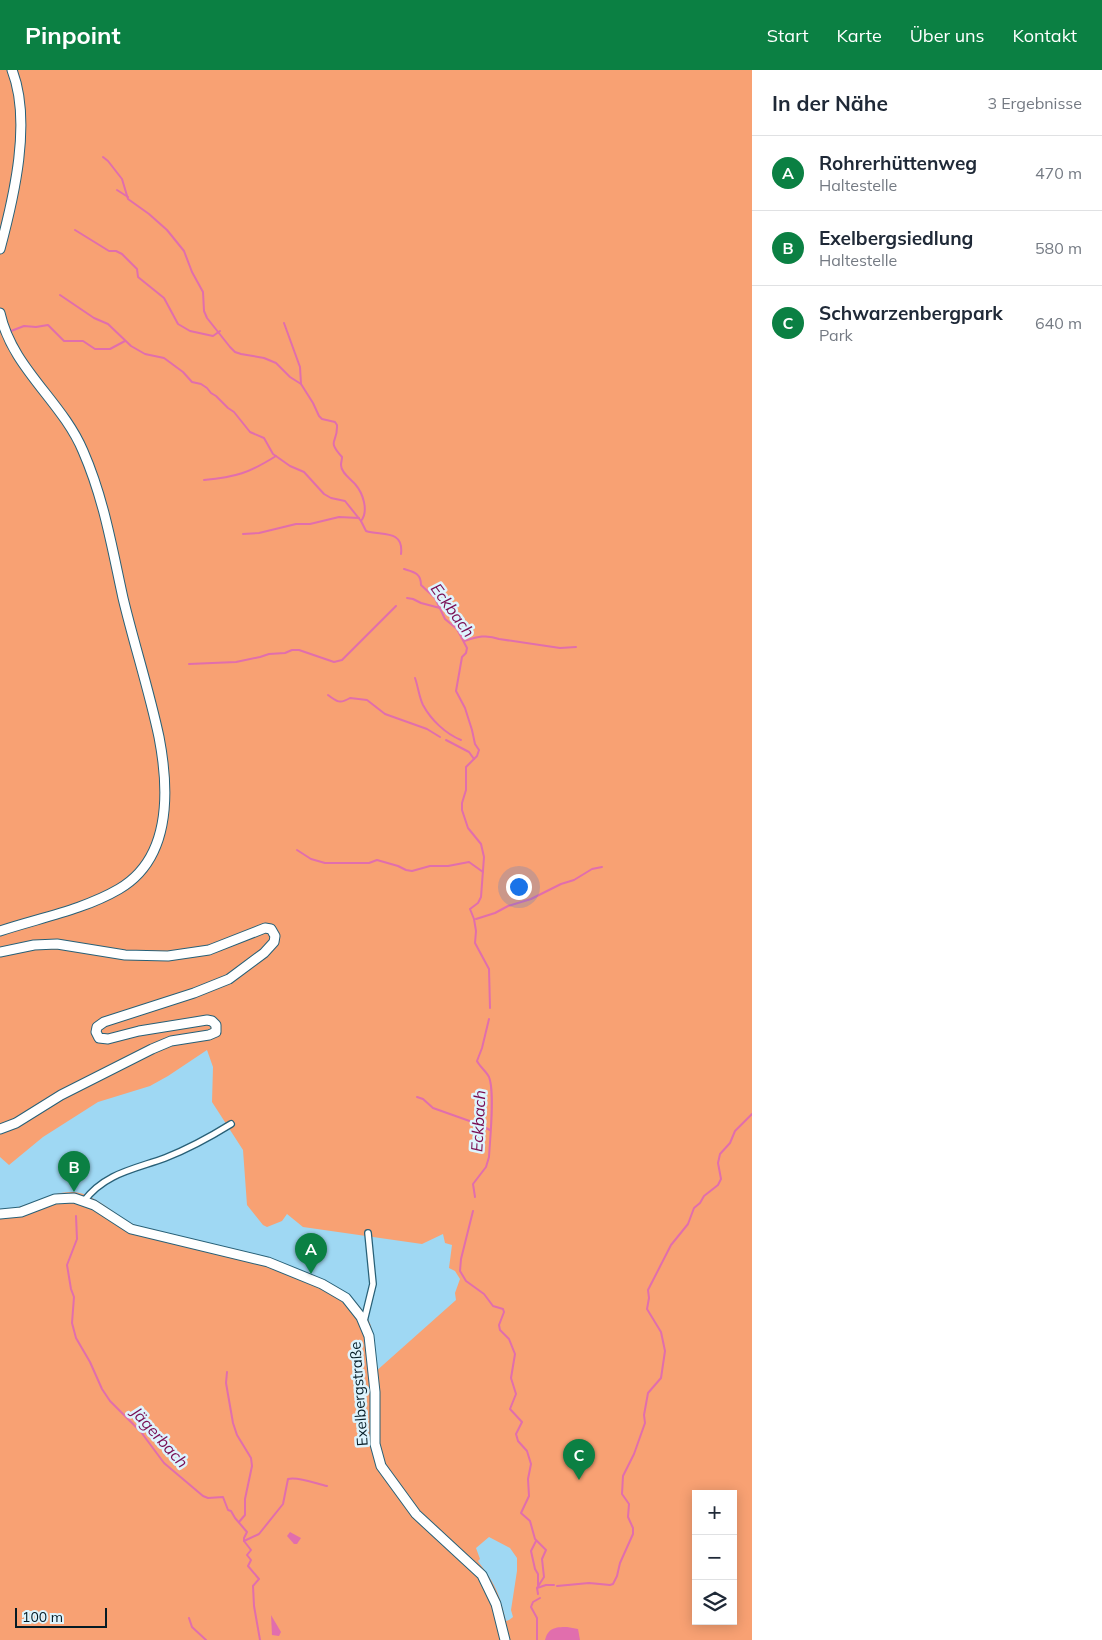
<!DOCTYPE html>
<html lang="de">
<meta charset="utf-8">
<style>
body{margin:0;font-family:Mulish,sans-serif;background:#f6f6f7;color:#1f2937}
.controls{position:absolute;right:15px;bottom:15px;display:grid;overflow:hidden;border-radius:0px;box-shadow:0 2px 12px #0003}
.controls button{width:45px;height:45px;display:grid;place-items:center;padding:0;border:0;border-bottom:1px solid #e0e1e3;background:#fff;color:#1f2937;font:25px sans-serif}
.scale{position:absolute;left:15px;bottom:12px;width:92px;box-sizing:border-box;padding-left:5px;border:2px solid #041b25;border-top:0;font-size:14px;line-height:18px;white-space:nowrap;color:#041b25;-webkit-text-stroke:4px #ddf4fe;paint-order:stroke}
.you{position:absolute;left:518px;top:816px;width:18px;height:18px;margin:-12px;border:4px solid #fff;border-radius:50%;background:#1a73e8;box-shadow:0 0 0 8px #1a73e833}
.badge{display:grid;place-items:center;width:32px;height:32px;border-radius:50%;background:#0b8043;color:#fff;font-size:16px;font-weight:700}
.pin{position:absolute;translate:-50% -41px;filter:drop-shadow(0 1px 2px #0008)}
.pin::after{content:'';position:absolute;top:26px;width:18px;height:15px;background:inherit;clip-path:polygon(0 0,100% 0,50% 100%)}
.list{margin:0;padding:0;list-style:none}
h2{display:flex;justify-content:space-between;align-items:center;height:65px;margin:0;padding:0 20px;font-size:21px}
h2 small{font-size:16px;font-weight:400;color:#747a83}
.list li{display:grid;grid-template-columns:32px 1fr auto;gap:15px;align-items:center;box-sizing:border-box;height:75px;padding:0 20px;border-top:1px solid #e0e1e3}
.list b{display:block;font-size:19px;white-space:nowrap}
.list p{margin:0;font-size:16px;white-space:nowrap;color:#747a83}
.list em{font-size:16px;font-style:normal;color:#747a83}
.icon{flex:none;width:28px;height:28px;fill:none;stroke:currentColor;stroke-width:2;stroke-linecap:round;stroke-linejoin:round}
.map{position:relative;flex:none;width:752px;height:1570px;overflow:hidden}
header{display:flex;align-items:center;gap:30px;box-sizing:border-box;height:70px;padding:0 25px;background:#0b8043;color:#fff}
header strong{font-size:24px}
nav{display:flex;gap:28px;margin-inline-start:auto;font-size:18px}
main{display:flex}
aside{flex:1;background:#fff}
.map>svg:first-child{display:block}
.green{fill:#f8a173;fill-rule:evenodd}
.water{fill:#e16ead}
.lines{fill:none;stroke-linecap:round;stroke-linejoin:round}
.stream{stroke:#e16ead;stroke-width:2}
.street-casing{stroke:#286077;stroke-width:8}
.secondary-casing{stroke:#286077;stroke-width:11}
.street{stroke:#fff;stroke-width:5.5}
.secondary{stroke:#fff;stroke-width:9}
.labels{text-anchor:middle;stroke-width:5;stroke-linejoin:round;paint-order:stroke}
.street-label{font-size:15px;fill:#041b25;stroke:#ddf4fe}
.water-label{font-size:16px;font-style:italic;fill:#790d52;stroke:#ddf4fe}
</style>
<header>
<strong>Pinpoint</strong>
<nav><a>Start</a><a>Karte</a><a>Über uns</a><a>Kontakt</a></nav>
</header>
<main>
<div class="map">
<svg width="752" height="1570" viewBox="0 0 752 1570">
<rect width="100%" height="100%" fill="#9fd8f3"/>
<path class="green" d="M0,0h752v1570h-752v-431c27,1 48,-18 73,-17 24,1 46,29 70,36 33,10 67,15 100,23 17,4 34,11 50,17 29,10 58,21 74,49 10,18 6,37 7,56l82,-73 -1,-7 5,-14 -5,-8 -6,-3 3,-23 -7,-2 -2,-9 -21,10 -119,-17 -16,-13 -5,7 -15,6 -4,-2 -16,-20 -4,-55 -31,-48 1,-35 -6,-17 -39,26 -18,10 -52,16 -55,35 -34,28 -9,-8zM696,1424h37v127h-37zM489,1467l21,11 7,10v13l-6,39 2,7 -4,3 -3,1c-7,-29 -11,-37 -28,-60l2,-2 -4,-11z"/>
<g class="water">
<polygon points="290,1462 301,1468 297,1474 294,1474 287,1466"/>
<polygon points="271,1545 281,1562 279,1566 272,1565"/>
<path d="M567,1557l11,2 2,11h-35c3,-12 10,-13 22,-13z"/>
</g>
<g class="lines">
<g class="stream">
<path d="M103,87l5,4 14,18 6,20 21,15 18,16 17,21 8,21 11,20 1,19 3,7 23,29 5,5 6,2 23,4 12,5 14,14 11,7 12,19 6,13 3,3 13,3 2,3c1,19 -11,14 5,32 0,3 -1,5 -1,8 0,8 10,14 14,19 8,9 14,27 6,37"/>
<polyline points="117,120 128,127"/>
<polyline points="75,160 109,181 116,181 122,184 137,199 138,207 164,228 178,254 190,261 213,266 220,261"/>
<path d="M60,225l34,23 14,6 23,22 14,8 19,4 19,14 9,10 9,2 6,4 4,5 5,3 12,12 6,4 16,20 14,6 9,16 17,12 14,6 20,22 7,4 14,3 16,20 5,10c15,5 38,-2 35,23"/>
<polyline points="284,253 300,297 301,314"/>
<polyline points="11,261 24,256 36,257 48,255 64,271 83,271 95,279 110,279 125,271"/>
<path d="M204,410c32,-3 45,-7 72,-24"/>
<polyline points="243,464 259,463 296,454 310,454 339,447 359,448"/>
<path d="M404,499c10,3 17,4 17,16l14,13 10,21 12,10 10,19 -1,5 -4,4 -6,34 9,17 7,22 3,14 4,6 -2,6 -11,11v23l-4,13v7l6,18 13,16 3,13 -3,40 -3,6 -8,6 4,10 2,12 -1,12 14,26 1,39"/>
<polyline points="407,528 413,529 421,533 440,538"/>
<path d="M464,571c13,-4 22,-7 35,-2l61,9 16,-1"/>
<polyline points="189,594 236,592 260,587 269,584 285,583 292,580 299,580 334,592 342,590 396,536"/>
<path d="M415,608c3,8 4,19 8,27 8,15 23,29 38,35"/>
<path d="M328,625c9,7 12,9 22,3l17,2 18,14 42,15 13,8"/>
<polyline points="446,670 469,682 474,689"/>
<polyline points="297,780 311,789 325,793 369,793 377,790 398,796 406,800 412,801 430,796 448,796 469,792 483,802"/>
<polyline points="476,849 495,843 508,836 531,829 561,814 574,810 592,799 602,797"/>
<polyline points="417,1027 423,1029 433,1038 478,1054 490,1060"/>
<path d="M475,1127l-2,-13 13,-17 3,-10c1,-18 6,-65 0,-80 -3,-6 -9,-10 -12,-16l5,-13 7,-29"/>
<polyline points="473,1141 461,1189 460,1201 466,1211 484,1224 493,1236 503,1239 504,1242 499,1255 500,1260 509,1269 515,1284 511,1308 516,1324 510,1339 522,1352 516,1364 518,1371 527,1381 531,1394 528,1409 529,1426 521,1443 530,1451 535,1469 546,1480 542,1489 544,1507 537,1518 538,1524"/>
<polyline points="76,1146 77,1169 67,1195 71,1219 74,1227 72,1253 76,1268 90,1292 102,1319 110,1331 141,1362 164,1393 203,1426 208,1428 223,1427 228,1440 231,1441 235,1448 247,1462 244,1468 244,1471"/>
<polyline points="227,1302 226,1313 233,1353 237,1365 251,1388 252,1396 245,1429 245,1445 239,1452"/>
<path d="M244,1471l15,-7 24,-30 5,-25c10,-3 29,5 39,7"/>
<polyline points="244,1471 251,1480 247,1485 251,1490 248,1496 259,1509 253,1516 254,1536 260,1570"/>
<polyline points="536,1471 531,1481 535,1499 538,1504 538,1515"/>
<polyline points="557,1516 589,1513 610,1515 613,1514 617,1506 620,1493 633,1464 633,1458 628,1447 629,1434 622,1424 623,1406 634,1384 645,1353 644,1345 648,1323 661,1308 665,1281 661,1262 647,1239 649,1228 648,1220 671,1175 688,1154 694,1138 700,1133 704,1126 718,1115 721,1109 718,1093 720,1084 730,1073 735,1061 752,1044"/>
<polyline points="537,1518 546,1515 554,1515"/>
<polyline points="189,1548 192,1557 206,1570"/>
<polyline points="537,1570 537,1548 531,1537 533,1532 540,1528"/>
</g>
<g class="street-casing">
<g id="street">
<path d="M84,1131c21,-28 51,-32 81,-43 23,-9 45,-21 66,-34"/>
<polyline points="364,1251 373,1214 368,1163"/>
</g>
</g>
<g class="secondary-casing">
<g id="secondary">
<path d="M0,179c14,-52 32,-128 12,-179"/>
<path d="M0,243c12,55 62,88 83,138 21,48 29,97 40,147 11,46 26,92 36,139 10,52 13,121 -40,152 -36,21 -80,29 -119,42"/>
<polyline points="0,882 34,875 57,874 125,885 168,886 209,880 265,858 271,859 275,866 274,872 264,883 229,909 194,923 104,952 97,957 96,962 99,968 108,969 139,961 207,950 212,951 216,955 216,962 209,965 171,971 152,979 61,1025 16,1053 0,1059"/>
<polyline points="0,1144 21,1142 55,1129 74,1128 94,1135 131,1159 268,1192 322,1214 346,1228 361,1247 369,1266 375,1322 375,1374 381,1396 416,1444 482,1505 496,1534 505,1570"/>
</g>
</g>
<use href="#street" class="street"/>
<use href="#secondary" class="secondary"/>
</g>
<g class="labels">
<g class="street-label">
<text transform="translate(359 1324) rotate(-94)" y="5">Exelbergstraße</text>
</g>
<g class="water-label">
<text transform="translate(453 540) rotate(54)" y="6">Eckbach</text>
<text transform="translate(478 1051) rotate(-87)" y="6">Eckbach</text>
<text transform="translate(160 1367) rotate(48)" y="6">Jägerbach</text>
</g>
</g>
</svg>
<div class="controls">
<button>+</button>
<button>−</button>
<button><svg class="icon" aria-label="layers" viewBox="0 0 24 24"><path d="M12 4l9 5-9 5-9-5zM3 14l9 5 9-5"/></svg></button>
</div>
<div class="scale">100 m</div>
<div class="you"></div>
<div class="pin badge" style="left:311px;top:1204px">A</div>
<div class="pin badge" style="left:74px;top:1122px">B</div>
<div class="pin badge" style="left:579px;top:1410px">C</div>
</div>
<aside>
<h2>In der Nähe<small>3 Ergebnisse</small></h2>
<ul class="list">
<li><span class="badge">A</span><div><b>Rohrerhüttenweg</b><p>Haltestelle</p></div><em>470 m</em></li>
<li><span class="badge">B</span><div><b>Exelbergsiedlung</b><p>Haltestelle</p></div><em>580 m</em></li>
<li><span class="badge">C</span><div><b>Schwarzenbergpark</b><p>Park</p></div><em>640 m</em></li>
</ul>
</aside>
</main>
